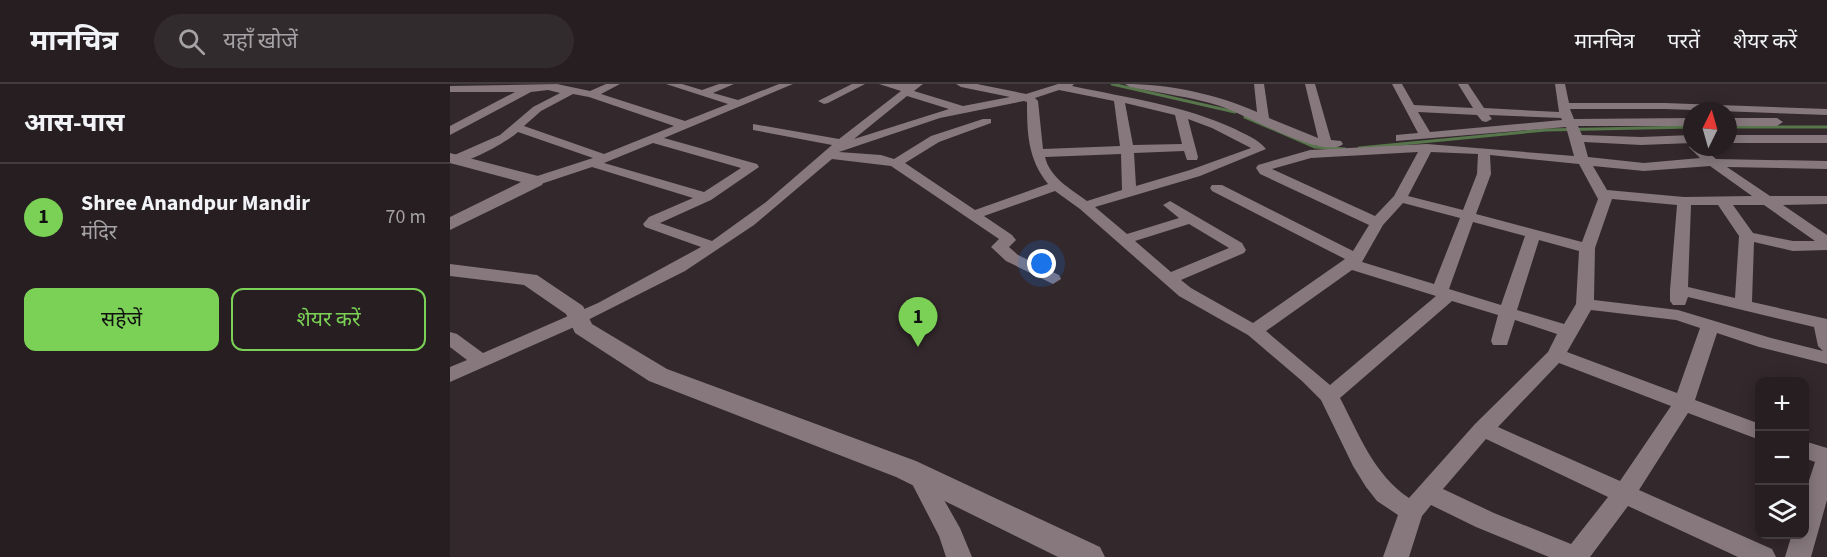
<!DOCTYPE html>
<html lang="hi">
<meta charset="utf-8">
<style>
body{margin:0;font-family:"Source Sans 3","Noto Sans Devanagari",sans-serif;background:#322b2e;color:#f1f3f6}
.controls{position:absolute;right:18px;bottom:18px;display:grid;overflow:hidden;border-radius:12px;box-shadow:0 3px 15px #0003}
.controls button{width:54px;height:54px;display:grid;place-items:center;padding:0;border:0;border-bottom:2px solid #423c3f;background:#261e21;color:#f1f3f6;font:30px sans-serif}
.compass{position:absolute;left:1233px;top:18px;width:54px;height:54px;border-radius:50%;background:#261e21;box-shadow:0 3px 15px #0003;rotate:5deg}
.you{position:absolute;left:592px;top:180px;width:21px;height:21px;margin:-15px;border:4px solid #fff;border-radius:50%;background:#1a73e8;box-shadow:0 0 0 9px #1a73e833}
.badge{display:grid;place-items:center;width:39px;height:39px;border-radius:50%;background:#7bd155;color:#111;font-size:20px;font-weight:700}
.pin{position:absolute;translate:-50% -50px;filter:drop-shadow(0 2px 3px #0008)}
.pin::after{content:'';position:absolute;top:32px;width:21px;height:18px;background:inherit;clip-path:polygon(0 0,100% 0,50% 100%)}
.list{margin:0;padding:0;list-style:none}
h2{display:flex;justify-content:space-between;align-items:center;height:78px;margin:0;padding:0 24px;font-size:26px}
h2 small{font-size:20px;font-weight:400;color:#a4a2a5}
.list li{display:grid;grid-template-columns:39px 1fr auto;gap:18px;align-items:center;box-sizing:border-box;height:108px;padding:0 24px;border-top:2px solid #423c3f}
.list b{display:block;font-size:22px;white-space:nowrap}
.list p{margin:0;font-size:20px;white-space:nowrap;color:#a4a2a5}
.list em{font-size:20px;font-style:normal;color:#a4a2a5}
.actions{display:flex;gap:12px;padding:18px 24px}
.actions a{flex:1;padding:14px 0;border:2px solid #7bd155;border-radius:12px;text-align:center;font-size:21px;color:#7bd155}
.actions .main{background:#7bd155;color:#111}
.icon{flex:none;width:33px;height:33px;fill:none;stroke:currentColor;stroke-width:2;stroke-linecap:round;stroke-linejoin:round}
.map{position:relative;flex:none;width:1377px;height:473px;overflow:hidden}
header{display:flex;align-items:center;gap:36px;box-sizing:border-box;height:84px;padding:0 30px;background:#261e21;border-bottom:2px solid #423c3f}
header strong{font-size:28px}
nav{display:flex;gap:33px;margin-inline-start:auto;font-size:21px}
.search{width:420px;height:54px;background:#322b2e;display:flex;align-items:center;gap:15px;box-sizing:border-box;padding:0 21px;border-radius:33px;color:#a4a2a5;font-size:22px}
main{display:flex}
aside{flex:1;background:#261e21}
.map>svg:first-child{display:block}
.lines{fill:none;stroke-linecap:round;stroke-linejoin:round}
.stream{stroke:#57764b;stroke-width:3}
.minor{fill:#86787d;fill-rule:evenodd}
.tertiary{fill:#86787d;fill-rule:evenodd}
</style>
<header>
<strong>मानचित्र</strong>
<div class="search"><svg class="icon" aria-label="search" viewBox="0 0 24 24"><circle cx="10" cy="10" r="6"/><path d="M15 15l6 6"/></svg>यहाँ खोजें</div>
<nav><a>मानचित्र</a><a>परतें</a><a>शेयर करें</a></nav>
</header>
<main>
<aside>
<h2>आस-पास<small></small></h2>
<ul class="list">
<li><span class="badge">1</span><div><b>Shree Anandpur Mandir</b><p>मंदिर</p></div><em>70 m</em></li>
</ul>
<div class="actions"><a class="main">सहेजें</a><a>शेयर करें</a></div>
</aside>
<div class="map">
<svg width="1377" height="473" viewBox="0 0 1377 473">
<rect width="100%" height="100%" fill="#33282c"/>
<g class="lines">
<g class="stream">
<polyline points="662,0 785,28"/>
<polyline points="795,33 865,63 895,65"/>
<polyline points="1278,43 1377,43"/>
<polyline points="909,64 1096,46 1242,43"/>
</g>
<g class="minor">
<path d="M107,0l33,7 16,-7h14l-19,10 84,27 43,-17 -62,-20h16l20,6 17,-6h15l-21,9 25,7 41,-16h14l-129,54 93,26 2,3 -48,33 -51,23 52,18 54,-39 66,-57 -79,-15v-6l86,15 62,-48 -22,-7h44l-9,7 49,15 47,-9 -49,-10 -5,-3h21l49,10 32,-10h16l-2,2c56,12 111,19 163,43 11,6 23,10 31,20l-66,27 -105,31 32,27 52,-16 -16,-13 7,-4 72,42 4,7 -2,3 -63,27 10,8 62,35 92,-64 -133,-68 -2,-3 2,-3h10l131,66 16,-26 -109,-51 -4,-6 2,-3 52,-15 117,-6 147,12 -8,-29 -170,14v-6l22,-2 -26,-49h10l12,21 59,3 -15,-24h10l16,24 75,4 -4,-28h10l4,19h96l162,6v6l-162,-6h-95l4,10 118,-1v8h-114l4,9 59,2 51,-2v8l-51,2 -57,-3 4,15 56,6 56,-5 -11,-11 3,-3v3h10l14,12 111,2v8l-100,-2 43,29h57v8l-44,1 44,30v15l-34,1 -39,-9 -2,60 75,17v45l-68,-17 -42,-14 -22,67 65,24v16l-72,-27 -49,77 133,59 4,8h-38l-110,-51 -38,51h-41l-73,-30 -45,-22 -9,11 -13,41h-26l15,-42 -21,-14 -11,-14 -13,-21 -32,-66 -19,-19 -54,-46 -69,-39 -99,-87 -25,-18 -71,25 28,19 4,5 -7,7 9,8 41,20 2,4 -8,5 -47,-23 -15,-14 8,-8 -108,-73 -59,-7 -78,66 -69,46 -113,57 -122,54v-15l17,-7 -17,-13v-15l7,2 26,19 115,-50 103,-56 -56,-20 -2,-3 6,-7 44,-19 -101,-31 -51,17h-10l-2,-3 2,-3 62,-20 -75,-26c-11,10 -53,34 -68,31v-6l50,-22 33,-28 27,-14 -12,-3 -17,2 -81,43v-9l65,-34h-65v-6zM609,6l55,11 6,45 -77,3 -5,-48 -3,-3zM123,10l16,3 85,29 -70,28 -80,-28 17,-15zM457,12l42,13 -95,30zM574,17l3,1c0,32 1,57 21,82l-73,26 -70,-47 34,-21 52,-19v-4h-8l-52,17 -37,23 -13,-4 -42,-3 101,-34zM675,19l50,12 7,29 -49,1zM968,28l59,3 5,6 4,1 6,-3 -3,-4 72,3 1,2 -132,12zM738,35l24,9 39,20 -61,22 -54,16 -2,-33 50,-2 3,9h10l1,-3zM203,59l88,25 -37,24 -100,-29zM968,68l-24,44 -19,20 -103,-47 39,-11zM981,68l47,2 -1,20 -14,36 -55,-14zM671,70l1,36 -35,11c-16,-12 -37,-23 -42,-44zM1040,71l89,9 19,35 -16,43 -106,-28 15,-40zM1143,82l51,5 66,-5 42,30 -68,1 -77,-7zM1162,115l65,6 -7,85v11l3,4h12l3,-8 126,30 4,19 5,5 -52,-13 -93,-28 -84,-10 1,-52zM953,119l57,15 -26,66 -72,-22 21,-37zM1241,121h27l21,31 -4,62 -47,-11zM1283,121h31l51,36h-22l-40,-8zM1023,138l52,14 -24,69 -52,-16zM739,140l40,24 -58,24 -36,-31zM1089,156l40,11 -3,53 -12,20 -47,-14zM902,186l84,26 -106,89 -64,-54zM1002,217l46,14 -7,26 2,4h14l8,-25 42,14 -9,18 -73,72 -66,74c-35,-23 -50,-64 -69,-100zM1141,226l85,10 24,8 -23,65 -110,-41zM1109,279l112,43 -51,75 -122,-54zM1036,355l122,58 -37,47 -77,-31 -51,-24z"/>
<polygon points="402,0 415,0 378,19 374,20 368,17"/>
<path d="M675,0c43,0 92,10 132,28l-3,-28h10l5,34 49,20 -13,-54h10l16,56 10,1 2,3c-18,17 -100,-31 -123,-38 -29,-9 -60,-13 -90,-19z"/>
<polygon points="1278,34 1327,34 1333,38 1327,42 1278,42"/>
<rect x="1278" y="51" width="99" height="8"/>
<polygon points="1354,357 1377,364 1377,416 1361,473 1335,473 1342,450 1354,450 1354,412 1365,378 1354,374"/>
<polygon points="469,383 477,386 510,444 522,473 496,473 489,452 458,392 461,386"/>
</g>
<g class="tertiary">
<polygon points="0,69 92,93 94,97 92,101 0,146 0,133 71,98 0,79"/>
<polygon points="0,180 87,191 133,222 142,240 217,285 466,377 650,463 655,473 608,473 446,393 199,297 125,249 116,230 74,201 0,192"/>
</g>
</g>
</svg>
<div class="controls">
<button>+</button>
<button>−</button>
<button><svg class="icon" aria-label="layers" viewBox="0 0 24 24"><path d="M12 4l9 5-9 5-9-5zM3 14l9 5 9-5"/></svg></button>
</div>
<svg class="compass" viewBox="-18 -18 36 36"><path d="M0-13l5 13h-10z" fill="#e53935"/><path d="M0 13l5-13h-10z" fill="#a4a2a5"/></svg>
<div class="you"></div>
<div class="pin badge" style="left:468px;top:263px">1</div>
</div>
</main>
